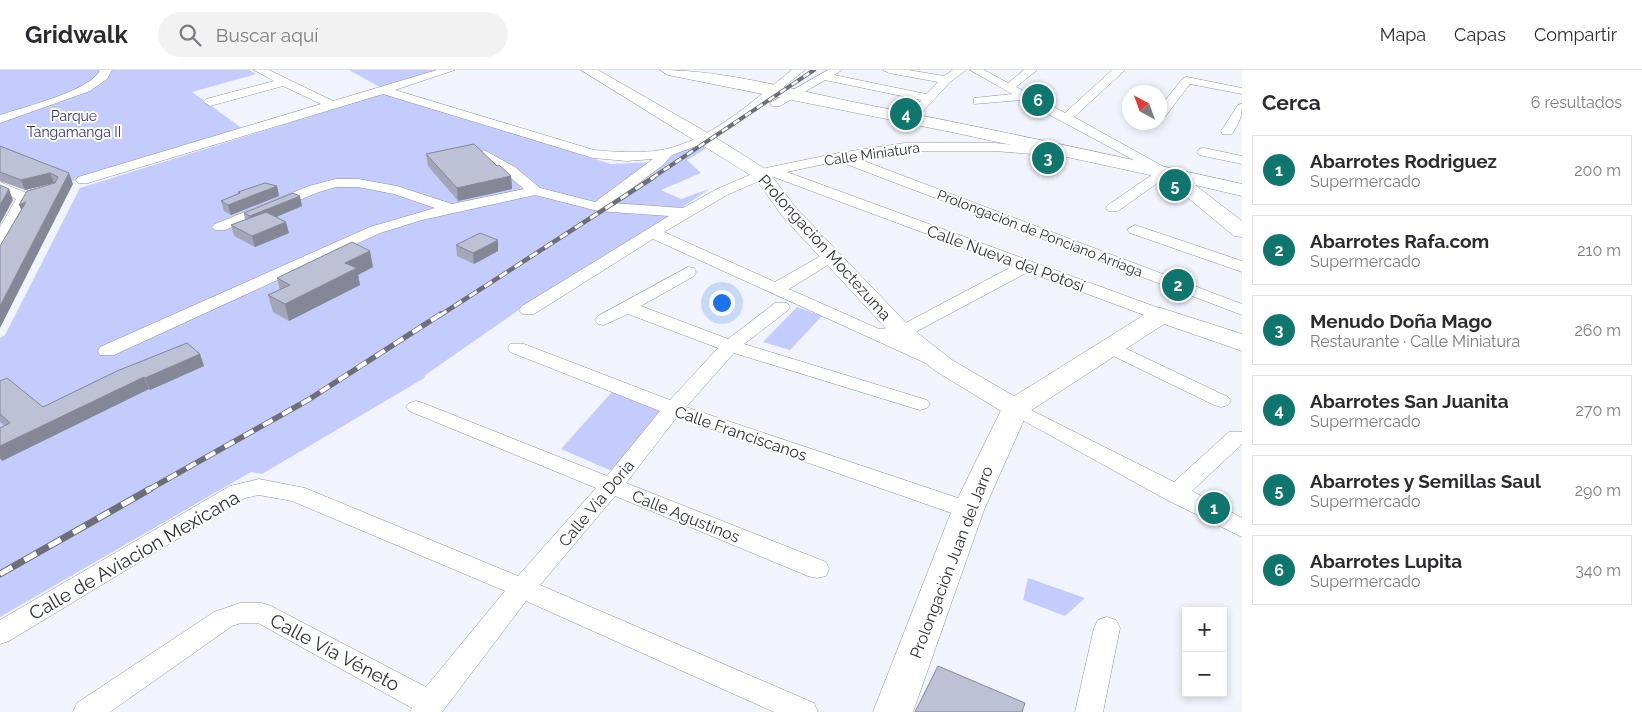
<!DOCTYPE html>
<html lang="es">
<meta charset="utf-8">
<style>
body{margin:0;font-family:Raleway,sans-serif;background:#f2f2f3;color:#2b2b33}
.controls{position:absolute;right:15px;bottom:15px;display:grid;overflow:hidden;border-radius:0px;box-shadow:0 2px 8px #0003}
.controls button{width:45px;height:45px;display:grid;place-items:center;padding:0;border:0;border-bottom:1px solid #e1e1e2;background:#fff;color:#2b2b33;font:25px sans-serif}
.compass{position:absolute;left:1122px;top:15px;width:45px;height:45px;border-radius:50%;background:#fff;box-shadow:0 2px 8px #0003;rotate:319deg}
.you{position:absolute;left:721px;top:232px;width:18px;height:18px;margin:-12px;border:4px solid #fff;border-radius:50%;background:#1a73e8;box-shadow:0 0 0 8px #1a73e833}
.badge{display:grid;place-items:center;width:32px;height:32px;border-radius:50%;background:#0f766e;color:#fff;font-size:16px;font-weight:700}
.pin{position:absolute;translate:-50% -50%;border:2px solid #fff;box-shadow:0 1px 5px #0006}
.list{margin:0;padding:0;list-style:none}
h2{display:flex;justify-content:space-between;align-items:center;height:65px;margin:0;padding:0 20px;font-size:21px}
h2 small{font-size:16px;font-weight:400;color:#7c7c81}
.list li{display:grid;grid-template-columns:32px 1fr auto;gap:15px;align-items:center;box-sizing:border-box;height:70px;margin:0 10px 10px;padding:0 10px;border:1px solid #e1e1e2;border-radius:0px}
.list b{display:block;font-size:19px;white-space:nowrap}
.list p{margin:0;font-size:16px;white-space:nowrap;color:#7c7c81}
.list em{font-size:16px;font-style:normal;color:#7c7c81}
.icon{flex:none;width:28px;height:28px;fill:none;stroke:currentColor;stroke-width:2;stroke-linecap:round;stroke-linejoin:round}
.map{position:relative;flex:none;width:1242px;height:642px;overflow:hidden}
header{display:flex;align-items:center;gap:30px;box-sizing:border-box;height:70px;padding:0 25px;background:#fff;border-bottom:1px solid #e1e1e2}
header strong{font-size:24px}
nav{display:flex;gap:28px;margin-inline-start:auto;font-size:18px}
.search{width:350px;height:45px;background:#f2f2f3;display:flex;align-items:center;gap:12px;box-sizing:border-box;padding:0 18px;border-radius:28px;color:#7c7c81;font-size:19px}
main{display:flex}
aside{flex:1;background:#fff}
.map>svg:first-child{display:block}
.green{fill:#c3ccfd}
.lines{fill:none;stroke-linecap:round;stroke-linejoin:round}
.minor-casing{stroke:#8e92a7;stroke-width:1}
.tertiary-casing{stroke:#8e92a7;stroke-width:1}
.secondary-casing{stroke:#8e92a7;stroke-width:1}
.minor{fill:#fff;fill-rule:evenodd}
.tertiary{fill:#fff;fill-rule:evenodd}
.secondary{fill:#fff;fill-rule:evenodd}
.rail-far3-casing{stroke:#6d6f77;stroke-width:4}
.rail-far2-casing{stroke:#6d6f77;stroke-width:4.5}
.rail-far1-casing{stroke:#6d6f77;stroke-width:5.5}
.rail-casing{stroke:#6d6f77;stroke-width:7}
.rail-far3{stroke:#fff;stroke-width:2.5;stroke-dasharray:7;stroke-linecap:butt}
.rail-far2{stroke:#fff;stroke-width:3;stroke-dasharray:9;stroke-linecap:butt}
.rail-far1{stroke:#fff;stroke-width:4;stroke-dasharray:11;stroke-linecap:butt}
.rail{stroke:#fff;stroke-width:5;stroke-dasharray:14;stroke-linecap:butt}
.wall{fill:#a2a6b8}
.shaded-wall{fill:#848796}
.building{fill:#bcc1d6;stroke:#848796}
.labels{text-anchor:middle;stroke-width:4;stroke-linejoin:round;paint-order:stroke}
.far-park-label{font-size:14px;fill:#30337c;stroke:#fff}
.far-street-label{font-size:14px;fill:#2f3139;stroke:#fff}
.street-label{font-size:16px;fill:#2f3139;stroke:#fff}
.near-street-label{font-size:19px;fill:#2f3139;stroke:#fff}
</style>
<header>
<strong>Gridwalk</strong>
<div class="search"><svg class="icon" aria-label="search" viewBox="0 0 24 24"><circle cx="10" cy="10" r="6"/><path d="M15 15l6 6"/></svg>Buscar aquí</div>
<nav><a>Mapa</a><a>Capas</a><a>Compartir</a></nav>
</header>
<main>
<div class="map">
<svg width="1242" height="642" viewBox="0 0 1242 642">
<rect width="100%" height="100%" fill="#f2f4fd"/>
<g class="green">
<polygon points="0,0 249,0 256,4 192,22 243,59 70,112 0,84"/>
<polygon points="349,0 439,0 380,17"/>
<polygon points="385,23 611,94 654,92 705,71 707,78 687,90 701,103 661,120 681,129 709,119 645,163 543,223 424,306 426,307 262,404 251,402 0,547 0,268 5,265 80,118"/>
<polygon points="797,237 822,246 790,280 763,272"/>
<polygon points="612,322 663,340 612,401 561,379"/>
<polygon points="1028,508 1085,528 1065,546 1023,530"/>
</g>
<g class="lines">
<g class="minor-casing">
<g id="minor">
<path d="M100,0h12l-5,9 -17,12 -90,32v-8c23,-8 91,-24 100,-45z"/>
<path d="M254,0h15l64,31 104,-31h18l-60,20 199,60c21,2 41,3 61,1 53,-7 97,-50 137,-81h13l-73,57 -22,14 -38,14 -9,10 -51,38 71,5 34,-19 49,-21 72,-15 67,-10h89l73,7 5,1 2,3 -2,3 -78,-6h-89l-49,7 386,146v11l-404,-154 -51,11 380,139 3,4 -3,4h-12l-127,-47 -120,64 -9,2 40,18 3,4 -3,4 -7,2 -279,-127 -119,75h-12l-3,-4 3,-4 147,-90 -71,-5 -63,-16 -113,25 -42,13 -266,122h-14l-2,-4 2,-4 270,-120 65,-19 -41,-14 -36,-7h-22l-17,5 -94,38h-10l-3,-3 3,-3 94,-38 27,-7h22l39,7 55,18 72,-15 -19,-16 -26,-16 -2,-3 7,-4 31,17 25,21 55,14 58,-43 -26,2 -34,-3 -210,-64 -295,89h-10l-2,-3 2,-3 243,-73 -38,-18 -73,20 -6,-4 2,-3 68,-18zM771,106l242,90 -115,61 -19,2 -90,-40 47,-29 2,-3 -2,-3h-12l-49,28 -111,-50 63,-37z"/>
<polygon points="828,0 842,0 834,5 926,24 938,12 889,3 883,0 908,0 944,6 953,0 966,0 950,12 915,50 911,51 905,47 921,30 825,10 780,36 772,36 770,33"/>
<polygon points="970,0 984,0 1008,13 1024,0 1037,0 1016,17 1065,43 1112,0 1125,0 1074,47 1173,102 1118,141 1108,141 1106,138 1108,135 1156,102 1022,30 974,34 974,28 1012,24"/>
<polygon points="1187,7 1242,18 1242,24 1190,14 1164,48 1160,49 1160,37 1183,8"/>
<path d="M1242,34c0,13 -3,19 -10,30h-10l-1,-3 17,-26z"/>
<polygon points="1204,78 1242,86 1242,94 1199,85 1197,82 1199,79"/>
<polygon points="0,112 29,124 31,127 8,171 0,176 0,157 16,129 0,121"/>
<polygon points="1135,155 1242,191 1242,202 1130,163 1127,160"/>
<polygon points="688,197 694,198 696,202 694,206 641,236 728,269 775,233 787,233 790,237 787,241 744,274 927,330 930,334 927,338 920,340 913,338 734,283 686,337 976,434 980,440 976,446 968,448 960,446 677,347 626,413 826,492 829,499 826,506 817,508 808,506 615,426 540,515 814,633 818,642 774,642 526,531 442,642 410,642 412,638 258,553 241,553 232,556 110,642 73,642 77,633 214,542 240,533 262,533 271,536 426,617 505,521 292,431 259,425 245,428 9,571 0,574 0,550 230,416 259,409 305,418 518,506 596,418 409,341 406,337 409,333 416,331 423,333 607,406 660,341 510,282 508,278 510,274 524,274 670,330 718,278 628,244 604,255 598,254 595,250 598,246"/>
<polygon points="1110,271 1228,327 1231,331 1228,335 1221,337 1214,335 1103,281 1101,277 1103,273"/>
<polygon points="1015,332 1174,412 1229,362 1242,362 1242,374 1192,421 1242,448 1242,467 1167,430 1008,342 1005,338 1008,334"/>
<polygon points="1107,547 1116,550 1120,558 1103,642 1075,642 1094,558 1098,550"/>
</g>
</g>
<g class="tertiary-casing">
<polygon id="tertiary" points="581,0 598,0 713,66 767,100 797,139 910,257 952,290 1024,332 1028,338 1024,344 1015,346 1006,344 934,300 894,267 783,147 755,108"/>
</g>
<g class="secondary-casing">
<g id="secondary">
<path d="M660,0c65,0 134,20 198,33 128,25 256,52 384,81v12l-47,-11 47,36v16l-8,-1 -70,-58 -208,-45 -288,-58z"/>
<polygon points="1161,238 1242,264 1242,281 1164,254 1027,343 984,440 913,642 873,642 952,440 1005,332 1152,240"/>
</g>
</g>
<use href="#minor" class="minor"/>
<use href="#tertiary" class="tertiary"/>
<use href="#secondary" class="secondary"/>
<g class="rail-far3-casing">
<polyline id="rail-far3" points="652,108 814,0"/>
</g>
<g class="rail-far2-casing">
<polyline id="rail-far2" points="439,246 654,107"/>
</g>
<g class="rail-far1-casing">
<polyline id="rail-far1" points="148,420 308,330 441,244"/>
</g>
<g class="rail-casing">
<polyline id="rail" points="0,504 150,419"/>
</g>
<use href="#rail-far3" class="rail-far3"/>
<use href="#rail-far2" class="rail-far2"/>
<use href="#rail-far1" class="rail-far1"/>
<use href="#rail" class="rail"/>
</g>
<g class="wall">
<polygon points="0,76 73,114 54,113 25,120 0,111"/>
<polygon points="426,84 497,96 511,106 512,119 458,131 428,96"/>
<polygon points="277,116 279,126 231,145 224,141 221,131 238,124 238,122"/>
<polygon points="302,136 276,147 289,163 255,177 234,166 231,155 245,150 244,143"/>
<polygon points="456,175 498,181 474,194 457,186"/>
<polygon points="373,197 358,205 360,215 289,251 273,242 268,225 280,220 277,208"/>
<polygon points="200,284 204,296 150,320 149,319 2,391 0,389 0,358 5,356 0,352 0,311 43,337"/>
</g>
<g class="shaded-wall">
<polygon points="50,103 54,113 25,120 21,110"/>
<polygon points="69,103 73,114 0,258 0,236"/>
<polygon points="511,106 512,119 458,131 457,118"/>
<polygon points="277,116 279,126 231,145 228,135"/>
<polygon points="9,119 13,130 0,154 0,135"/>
<polygon points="300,126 302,136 253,157 250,146"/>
<polygon points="26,132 24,146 19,135"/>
<polygon points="286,152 289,163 255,177 252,166"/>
<polygon points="498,170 498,181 474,194 473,183"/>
<polygon points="370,181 373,197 358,205 360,215 289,251 285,234 345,193"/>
<polygon points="200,284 204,296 150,320 145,308"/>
<polygon points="144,307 149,319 2,391 0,386 0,376"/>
</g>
<g class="building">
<polygon points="474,74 497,96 499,95 511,106 457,118 426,84"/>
<polygon points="0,76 69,103 0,236 0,176 26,132 19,135 27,121 55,113 58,107 50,103 21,110 0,102"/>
<polygon points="265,113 277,116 228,135 221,131 240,123 238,122"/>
<polygon points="0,115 9,119 0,135"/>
<polygon points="293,123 300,126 250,146 244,143"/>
<polygon points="266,142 286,152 252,166 231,155"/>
<polygon points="480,163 498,170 473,183 456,175"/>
<polygon points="352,172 370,181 345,193 357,198 285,234 268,225 290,215 277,208"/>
<polygon points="187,273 200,284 145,308 144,307 0,376 0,358 10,353 0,344 0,311 7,308 43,337 117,301"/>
<polygon points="938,596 1025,633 1022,642 915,642"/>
</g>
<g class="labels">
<g class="far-park-label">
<text x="74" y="51">Parque<tspan x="74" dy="16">Tangamanga II</tspan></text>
</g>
<g class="far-street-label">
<text transform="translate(872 84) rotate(-8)" y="5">Calle Miniatura</text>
<text transform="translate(1040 163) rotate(21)" y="5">Prolongación de Ponciano Arriaga</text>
</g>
<g class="street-label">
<text transform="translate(825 177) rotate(48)" y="6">Prolongación Moctezuma</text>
<text transform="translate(1006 188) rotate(20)" y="6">Calle Nueva del Potosí</text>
<text transform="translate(741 363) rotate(19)" y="6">Calle Franciscanos</text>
<text transform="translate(596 433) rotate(-50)" y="6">Calle Vía Doria</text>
<text transform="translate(686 446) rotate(22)" y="6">Calle Agustinos</text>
<text transform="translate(951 492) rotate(-69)" y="6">Prolongación Juan del Jarro</text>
</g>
<g class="near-street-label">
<text transform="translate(134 485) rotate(-30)" y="7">Calle de Aviacion Mexicana</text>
<text transform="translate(335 582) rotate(28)" y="7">Calle Vía Véneto</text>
</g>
</g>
</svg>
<div class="controls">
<button>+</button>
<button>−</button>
</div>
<svg class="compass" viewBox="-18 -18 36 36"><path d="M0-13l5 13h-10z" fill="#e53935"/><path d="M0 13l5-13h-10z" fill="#7c7c81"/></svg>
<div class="you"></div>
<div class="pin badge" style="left:1214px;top:438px">1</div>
<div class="pin badge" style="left:1178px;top:215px">2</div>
<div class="pin badge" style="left:1048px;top:88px">3</div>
<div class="pin badge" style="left:906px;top:44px">4</div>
<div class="pin badge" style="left:1175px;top:115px">5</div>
<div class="pin badge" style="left:1038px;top:30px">6</div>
</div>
<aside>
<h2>Cerca<small>6 resultados</small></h2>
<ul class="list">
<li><span class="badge">1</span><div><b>Abarrotes Rodriguez</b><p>Supermercado</p></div><em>200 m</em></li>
<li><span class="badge">2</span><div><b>Abarrotes Rafa.com</b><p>Supermercado</p></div><em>210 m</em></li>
<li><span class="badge">3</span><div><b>Menudo Doña Mago</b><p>Restaurante · Calle Miniatura</p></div><em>260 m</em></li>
<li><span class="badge">4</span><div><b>Abarrotes San Juanita</b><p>Supermercado</p></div><em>270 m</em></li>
<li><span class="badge">5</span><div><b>Abarrotes y Semillas Saul</b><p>Supermercado</p></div><em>290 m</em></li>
<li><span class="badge">6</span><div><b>Abarrotes Lupita</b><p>Supermercado</p></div><em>340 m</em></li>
</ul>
</aside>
</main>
